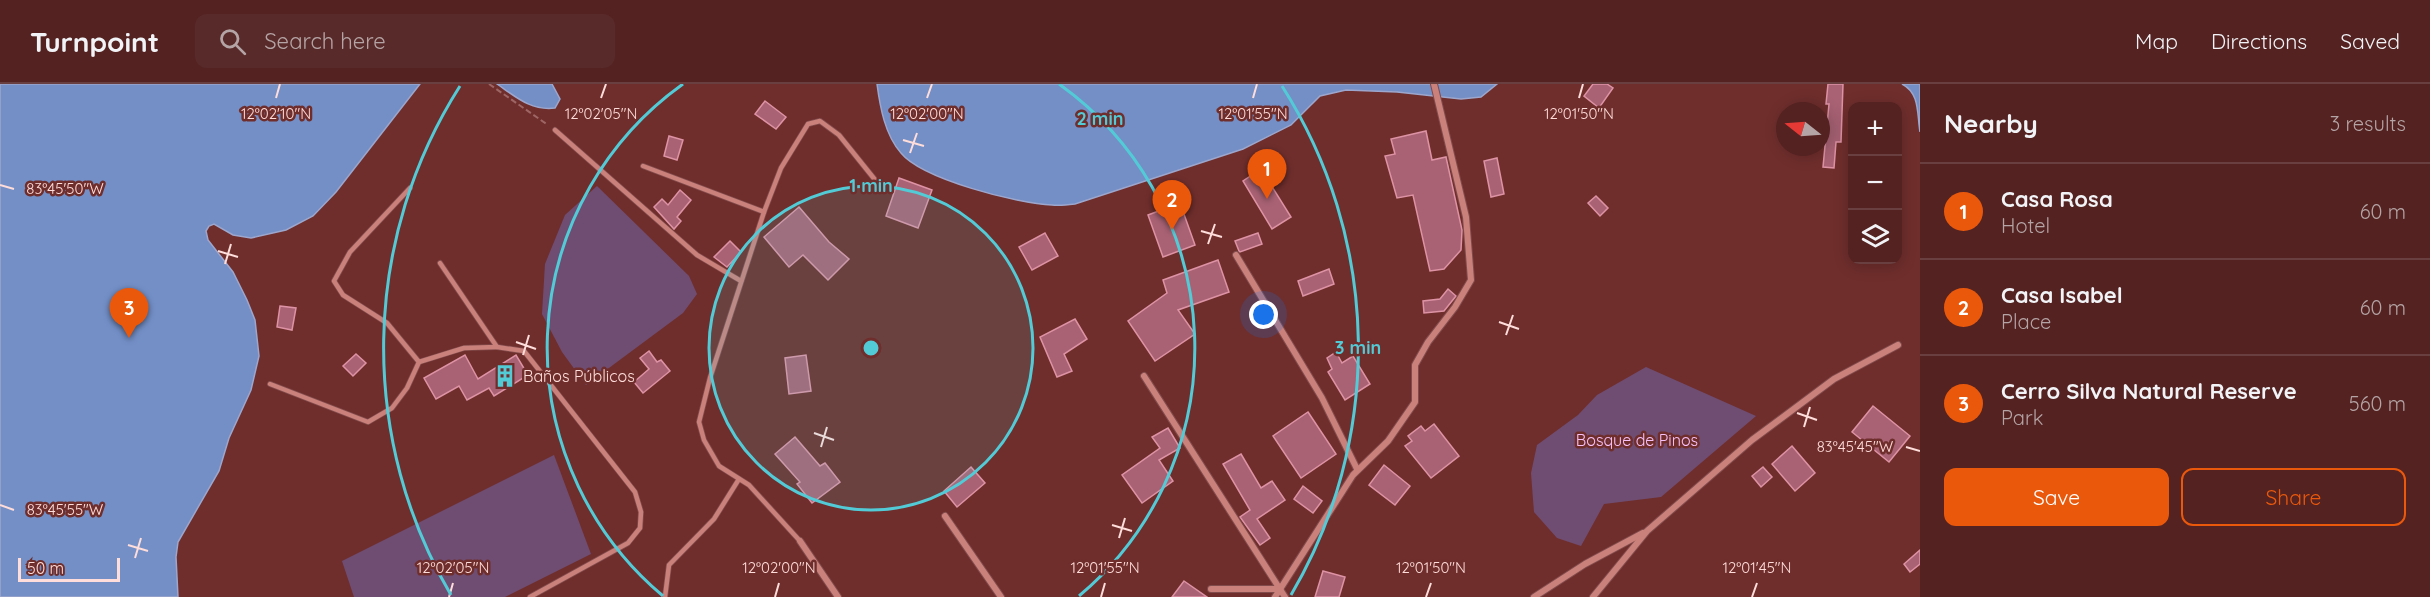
<!DOCTYPE html>
<meta charset="utf-8">
<style>
body{margin:0;font-family:Quicksand,sans-serif;background:#592a2a;color:#f1f3f6}
.controls{position:absolute;right:18px;top:18px;display:grid;overflow:hidden;border-radius:12px;box-shadow:0 3px 15px #0003}
.controls button{width:54px;height:54px;display:grid;place-items:center;padding:0;border:0;border-bottom:2px solid #693f3f;background:#532221;color:#f1f3f6;font:30px sans-serif}
.compass{position:absolute;left:1776px;top:18px;width:54px;height:54px;border-radius:50%;background:#532221;box-shadow:0 3px 15px #0003;rotate:287deg}
.scale{position:absolute;left:18px;bottom:15px;width:102px;box-sizing:border-box;padding-left:6px;border:3px solid #feddda;border-top:0;font-size:16px;line-height:21px;white-space:nowrap;color:#feddda;-webkit-text-stroke:4px #6f2e2c;paint-order:stroke}
.you{position:absolute;left:1264px;top:231px;width:21px;height:21px;margin:-15px;border:4px solid #fff;border-radius:50%;background:#1a73e8;box-shadow:0 0 0 9px #1a73e833}
.badge{display:grid;place-items:center;width:39px;height:39px;border-radius:50%;background:#ea580c;color:#fff;font-size:20px;font-weight:700}
.pin{position:absolute;translate:-50% -50px;filter:drop-shadow(0 2px 3px #0008)}
.pin::after{content:'';position:absolute;top:32px;width:21px;height:18px;background:inherit;clip-path:polygon(0 0,100% 0,50% 100%)}
.list{margin:0;padding:0;list-style:none}
h2{display:flex;justify-content:space-between;align-items:center;height:78px;margin:0;padding:0 24px;font-size:26px}
h2 small{font-size:20px;font-weight:400;color:#b5a4a5}
.list li{display:grid;grid-template-columns:39px 1fr auto;gap:18px;align-items:center;box-sizing:border-box;height:96px;padding:0 24px;border-top:2px solid #693f3f}
.list b{display:block;font-size:22px;white-space:nowrap}
.list p{margin:0;font-size:20px;white-space:nowrap;color:#b5a4a5}
.list em{font-size:20px;font-style:normal;color:#b5a4a5}
.actions{display:flex;gap:12px;padding:18px 24px}
.actions a{flex:1;padding:14px 0;border:2px solid #ea580c;border-radius:12px;text-align:center;font-size:21px;color:#ea580c}
.actions .main{background:#ea580c;color:#fff}
.icon{flex:none;width:33px;height:33px;fill:none;stroke:currentColor;stroke-width:2;stroke-linecap:round;stroke-linejoin:round}
.map{position:relative;flex:none;width:1920px;height:513px;overflow:hidden}
header{display:flex;align-items:center;gap:36px;box-sizing:border-box;height:84px;padding:0 30px;background:#532221;border-bottom:2px solid #693f3f}
header strong{font-size:28px}
nav{display:flex;gap:33px;margin-inline-start:auto;font-size:21px}
.search{width:420px;height:54px;background:#592a2a;display:flex;align-items:center;gap:15px;box-sizing:border-box;padding:0 21px;border-radius:12px;color:#b5a4a5;font-size:22px}
main{display:flex}
aside{flex:1;background:#532221}
.map>svg:first-child{display:block}
.green{fill:#6f4d72}
.water{fill:#738fc6;stroke:#9da6cc;stroke-width:1.5}
.building{fill:#a86274;stroke:#de93a5;stroke-width:1.5}
.lines{fill:none;stroke-linecap:round;stroke-linejoin:round}
.lane-casing{stroke:#814b4b;stroke-width:6}
.street-casing{stroke:#814b4b;stroke-width:8}
.path{stroke:#9d6664;stroke-width:2;stroke-dasharray:6 3;stroke-linecap:butt}
.lane{stroke:#ca807b;stroke-width:4.5}
.street{stroke:#ca807b;stroke-width:6}
.ticks{fill:none;stroke:#feddda;stroke-width:2}
.ring{fill:none;stroke:#52cbd7;stroke-width:3}
.labels{text-anchor:middle;stroke-width:5;stroke-linejoin:round;paint-order:stroke}
.poi-label{font-size:16px;fill:#feddda;stroke:#6f2e2c;text-anchor:start}
.park-label{font-size:16px;fill:#f7c2fc;stroke:#6f2e2c}
.ticks-label{font-size:15px;text-anchor:middle;fill:#feddda;stroke:#6f2e2c;stroke-width:5;stroke-linejoin:round;paint-order:stroke}
.centre{fill:#52cbd7;stroke:#6f2e2c;stroke-width:3}
.ring-label{font-size:18px;text-anchor:middle;font-weight:bold;fill:#52cbd7;stroke:#6f2e2c;stroke-width:5;stroke-linejoin:round;paint-order:stroke}
</style>
<header>
<strong>Turnpoint</strong>
<div class="search"><svg class="icon" aria-label="search" viewBox="0 0 24 24"><circle cx="10" cy="10" r="6"/><path d="M15 15l6 6"/></svg>Search here</div>
<nav><a>Map</a><a>Directions</a><a>Saved</a></nav>
</header>
<main>
<div class="map">
<svg width="1920" height="513" viewBox="0 0 1920 513">
<rect width="100%" height="100%" fill="#6f2e2c"/>
<g class="green">
<polygon points="597,102 689,192 697,210 683,229 586,301 562,268 542,230 545,180 565,131"/>
<polygon points="1646,283 1756,332 1661,413 1604,420 1581,462 1557,454 1534,428 1531,389 1537,361 1578,331 1597,311"/>
<polygon points="554,371 591,470 505,513 354,513 342,477"/>
</g>
<g class="water">
<polygon points="0,0 420,0 336,108 313,132 286,146 251,154 233,151 214,140 209,142 206,147 208,156 233,188 247,216 255,236 259,272 251,306 229,354 219,387 178,458 176,473 178,513 0,513"/>
<path d="M497,0h55l8,15 -5,9c-24,3 -39,-11 -58,-24z"/>
<path d="M877,0h620l-16,13 -20,2 -64,-7 -51,-2 -26,6 -29,29 -48,24 -168,55c-8,1 -16,2 -23,1 -34,-1 -130,-26 -151,-52 -16,-18 -21,-46 -24,-69z"/>
<path d="M1902,0h18v48c-3,-18 0,-39 -18,-48z"/>
</g>
<g class="building">
<polygon points="1593,0 1607,0 1613,4 1599,24 1584,12"/>
<polygon points="1828,0 1843,0 1841,58 1836,58 1834,84 1823,83 1829,20 1826,20"/>
<polygon points="765,17 786,33 776,45 755,30"/>
<polygon points="1426,47 1432,76 1446,73 1462,146 1461,166 1444,185 1430,187 1413,111 1397,114 1385,72 1395,70 1391,55"/>
<polygon points="669,52 683,56 677,76 664,72"/>
<polygon points="1497,74 1504,110 1491,113 1484,77"/>
<polygon points="1261,85 1291,133 1272,145 1243,97"/>
<polygon points="899,94 932,106 918,144 886,132"/>
<polygon points="680,106 691,116 677,133 681,137 674,145 654,123 662,115 668,121"/>
<polygon points="1596,112 1608,124 1600,132 1588,119"/>
<polygon points="1180,119 1195,161 1163,173 1148,131"/>
<polygon points="799,123 829,158 849,175 828,196 803,171 789,183 764,153"/>
<polygon points="1045,149 1058,172 1032,186 1019,163"/>
<polygon points="1258,149 1262,160 1240,168 1239,167 1235,157"/>
<polygon points="730,157 741,168 727,183 714,173"/>
<polygon points="1218,176 1229,208 1178,226 1195,250 1155,277 1128,237 1167,209 1163,196"/>
<polygon points="1329,185 1334,200 1303,212 1298,197"/>
<polygon points="1448,205 1456,212 1444,227 1424,229 1423,217 1440,215"/>
<polygon points="280,222 296,224 292,246 277,243"/>
<polygon points="1075,235 1087,255 1064,270 1072,287 1057,293 1040,253"/>
<polygon points="649,267 657,278 661,276 670,287 643,309 634,298 649,285 640,274"/>
<polygon points="1336,268 1342,279 1353,272 1370,300 1345,316 1328,288 1332,285 1327,274"/>
<polygon points="356,270 366,279 353,292 343,282"/>
<polygon points="465,271 478,295 516,271 528,291 494,312 489,304 467,316 459,302 436,315 424,294"/>
<polygon points="806,271 811,307 789,310 785,274"/>
<polygon points="1873,322 1910,352 1889,378 1852,348"/>
<polygon points="1308,328 1336,370 1301,394 1273,352"/>
<polygon points="1434,340 1459,372 1431,394 1405,362 1412,357 1408,352 1421,342 1425,347"/>
<polygon points="1168,344 1180,364 1159,376 1173,397 1142,419 1122,391 1160,364 1152,353"/>
<polygon points="795,353 820,382 825,379 840,398 812,419 797,400 800,398 775,370"/>
<polygon points="1792,362 1815,389 1795,407 1772,380"/>
<polygon points="1241,370 1261,404 1272,397 1285,416 1257,435 1270,454 1260,461 1240,433 1250,426 1223,380"/>
<polygon points="1384,381 1410,402 1395,421 1369,401"/>
<polygon points="971,383 985,399 957,423 944,407"/>
<polygon points="1763,383 1772,393 1761,403 1752,392"/>
<polygon points="1303,402 1322,417 1313,429 1294,415"/>
<polygon points="1920,466 1920,480 1910,488 1904,480"/>
<polygon points="1323,487 1345,493 1339,513 1315,513"/>
<polygon points="1184,497 1207,513 1172,513"/>
</g>
<g class="lines">
<g class="lane-casing">
<g id="lane">
<polyline points="555,46 697,171 741,197"/>
<polyline points="643,82 764,128 781,84 808,40 820,37 839,51 880,102"/>
<polyline points="764,128 710,294 699,338 704,356 719,382 749,401 800,457"/>
<polyline points="497,263 524,267 635,408 641,428 640,444 628,459 530,513"/>
<polyline points="419,278 464,264 497,263 440,179"/>
<polyline points="270,300 368,338 392,324 407,304 419,278 387,239 343,211 334,197 350,168 410,104"/>
<polyline points="665,513 669,481 714,435 739,395"/>
</g>
</g>
<g class="street-casing">
<g id="street">
<polyline points="1236,171 1322,314 1357,385"/>
<polyline points="1144,292 1285,513"/>
<polyline points="945,432 1001,513"/>
<polyline points="800,457 838,513"/>
<polyline points="1211,505 1280,505"/>
<polyline points="1275,513 1353,391 1388,357 1415,318 1415,281 1428,258 1455,223 1471,196 1466,133 1434,0"/>
<polyline points="1534,513 1585,480 1643,449"/>
<polyline points="1593,513 1647,447 1752,356 1834,295 1898,261"/>
</g>
</g>
<polyline class="path" points="489,0 548,41"/>
<use href="#lane" class="lane"/>
<use href="#street" class="street"/>
</g>
<path class="ticks" d="M276,14l4,-14M601,14l5,-14M927,14l5,-14M1253,14l4,-14M1579,14l4,-14M903,56l21,6M910,69l7,-20M0,101l14,4M1201,147l21,6M1208,160l7,-20M218,167l20,6M225,180l6,-20M1499,238l20,7M1506,251l7,-20M516,258l20,7M523,271l6,-20M1797,329l20,7M1804,343l6,-20M814,349l20,7M821,363l6,-20M1906,363l14,4M0,421l14,5M1112,441l20,6M1119,454l6,-20M128,461l20,6M135,474l6,-20M449,513l4,-14M775,513l4,-14M1101,513l4,-14M1426,513l5,-14M1752,513l5,-14"/>
<circle cx="871" cy="264" r="162" fill="#52cbd7" fill-opacity=".12"/>
<g class="ring">
<circle cx="871" cy="264" r="162"/>
<path d="M663 512A324 324 0 0 1 683 0M1059 0A324 324 0 0 1 1079 512"/>
<path d="M451 511A487 487 0 0 1 460 2M1282 2A487 487 0 0 1 1291 511"/>
</g>
<defs>
<g id="building-bare" transform="scale(1.8)"><path d="M-4-6H4V6H1V3H-1V6H-4ZM-2.5-4.3h1.7v1.8h-1.7ZM.8-4.3h1.7v1.8H.8ZM-2.5-1h1.7V.8h-1.7ZM.8-1h1.7V.8H.8Z" fill="#52cbd7" stroke="#6f2e2c" stroke-width="2.5" paint-order="stroke"/></g>
</defs>
<g fill-rule="evenodd">
<use href="#building-bare" x="505" y="292"/>
</g>
<g class="labels">
<g class="poi-label">
<text x="523" y="298">Baños Públicos</text>
</g>
<g class="park-label">
<text x="1637" y="362">Bosque de Pinos</text>
</g>
</g>
<g class="ticks-label">
<text x="276" y="35">12°02'10"N</text>
<text x="601" y="35">12°02'05"N</text>
<text x="927" y="35">12°02'00"N</text>
<text x="1253" y="35">12°01'55"N</text>
<text x="1579" y="35">12°01'50"N</text>
<text x="65" y="110">83°45'50"W</text>
<text x="1855" y="368">83°45'45"W</text>
<text x="65" y="431">83°45'55"W</text>
<text x="453" y="489">12°02'05"N</text>
<text x="779" y="489">12°02'00"N</text>
<text x="1105" y="489">12°01'55"N</text>
<text x="1431" y="489">12°01'50"N</text>
<text x="1757" y="489">12°01'45"N</text>
</g>
<circle cx="871" cy="264" r="9" class="centre"/>
<g class="ring-label">
<text x="1100" y="41">2 min</text>
<text x="871" y="108">1 min</text>
<text x="1358" y="270">3 min</text>
</g>
</svg>
<div class="controls">
<button>+</button>
<button>−</button>
<button><svg class="icon" aria-label="layers" viewBox="0 0 24 24"><path d="M12 4l9 5-9 5-9-5zM3 14l9 5 9-5"/></svg></button>
</div>
<svg class="compass" viewBox="-18 -18 36 36"><path d="M0-13l5 13h-10z" fill="#e53935"/><path d="M0 13l5-13h-10z" fill="#b5a4a5"/></svg>
<div class="scale">50 m</div>
<div class="you"></div>
<div class="pin badge" style="left:1267px;top:115px">1</div>
<div class="pin badge" style="left:1172px;top:146px">2</div>
<div class="pin badge" style="left:129px;top:254px">3</div>
</div>
<aside>
<h2>Nearby<small>3 results</small></h2>
<ul class="list">
<li><span class="badge">1</span><div><b>Casa Rosa</b><p>Hotel</p></div><em>60 m</em></li>
<li><span class="badge">2</span><div><b>Casa Isabel</b><p>Place</p></div><em>60 m</em></li>
<li><span class="badge">3</span><div><b>Cerro Silva Natural Reserve</b><p>Park</p></div><em>560 m</em></li>
</ul>
<div class="actions"><a class="main">Save</a><a>Share</a></div>
</aside>
</main>
